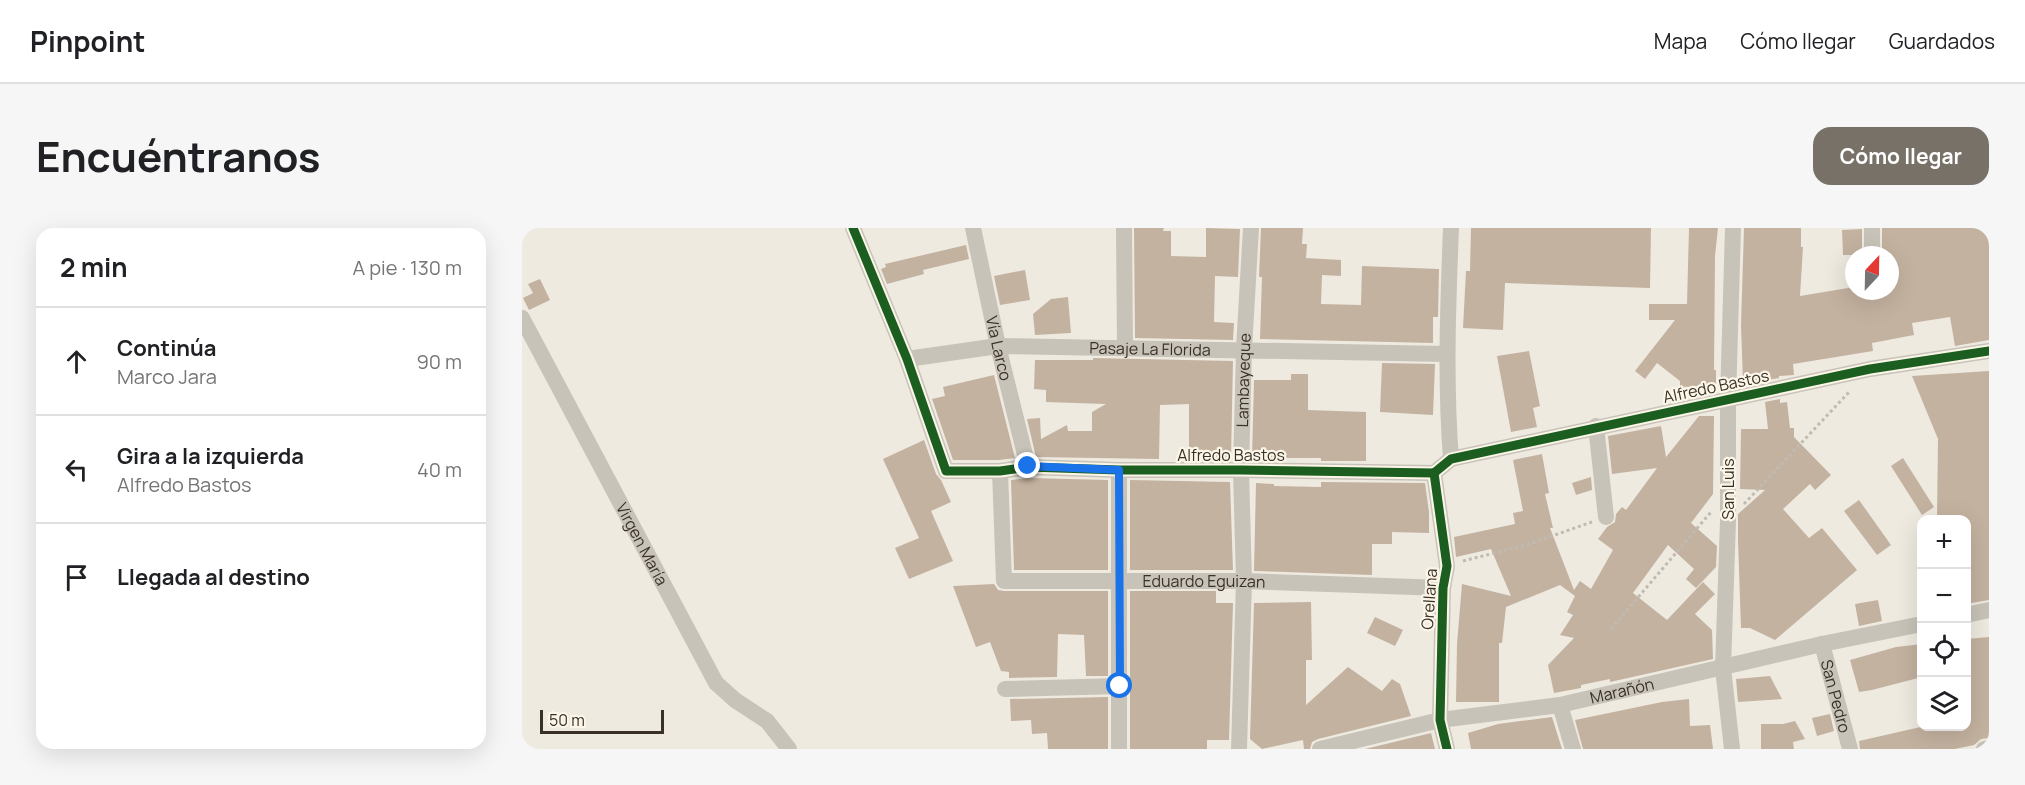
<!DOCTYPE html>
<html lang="es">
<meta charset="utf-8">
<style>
body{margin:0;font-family:Manrope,sans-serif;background:#f6f6f6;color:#202124}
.controls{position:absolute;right:18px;bottom:18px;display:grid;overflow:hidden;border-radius:12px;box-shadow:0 6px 24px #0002}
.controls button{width:54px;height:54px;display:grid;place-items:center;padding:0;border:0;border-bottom:2px solid #e0e0e0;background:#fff;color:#202124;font:30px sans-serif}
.compass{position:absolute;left:1323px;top:18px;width:54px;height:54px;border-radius:50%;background:#fff;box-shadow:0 6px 24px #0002;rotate:22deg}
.scale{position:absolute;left:18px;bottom:15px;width:124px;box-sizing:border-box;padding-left:6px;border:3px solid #393027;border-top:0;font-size:16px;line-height:21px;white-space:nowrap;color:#393027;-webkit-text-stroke:4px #fbf6e7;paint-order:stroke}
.stop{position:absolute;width:18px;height:18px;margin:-14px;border:4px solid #1a73e8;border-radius:50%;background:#fff}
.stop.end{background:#1a73e8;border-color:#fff;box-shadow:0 2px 6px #0008}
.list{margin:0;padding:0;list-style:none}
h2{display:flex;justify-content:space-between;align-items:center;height:78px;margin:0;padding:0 24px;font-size:26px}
h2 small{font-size:20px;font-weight:400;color:#757577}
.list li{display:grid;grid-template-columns:39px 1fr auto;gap:18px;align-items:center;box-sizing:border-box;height:108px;padding:0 24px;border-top:2px solid #e0e0e0}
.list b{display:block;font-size:22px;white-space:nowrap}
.list p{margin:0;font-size:20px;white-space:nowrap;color:#757577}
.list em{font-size:20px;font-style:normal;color:#757577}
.icon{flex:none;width:33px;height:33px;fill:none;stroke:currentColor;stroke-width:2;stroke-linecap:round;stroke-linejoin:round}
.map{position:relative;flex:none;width:1467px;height:521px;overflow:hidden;border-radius:18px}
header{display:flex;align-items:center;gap:36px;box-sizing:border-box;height:84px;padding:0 30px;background:#fff;border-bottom:2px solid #e0e0e0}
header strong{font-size:28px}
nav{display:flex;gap:33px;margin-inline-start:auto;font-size:21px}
.intro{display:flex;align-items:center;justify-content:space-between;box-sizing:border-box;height:144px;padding:0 36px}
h1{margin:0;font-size:42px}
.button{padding:15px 27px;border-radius:18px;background:#787168;color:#fff;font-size:21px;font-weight:700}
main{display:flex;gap:36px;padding:0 36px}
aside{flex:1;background:#fff;border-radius:18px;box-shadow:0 6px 24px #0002}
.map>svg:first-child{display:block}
.building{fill:#c4b2a0}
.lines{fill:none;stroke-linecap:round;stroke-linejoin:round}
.path{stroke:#c0bbb2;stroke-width:3;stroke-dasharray:3 3;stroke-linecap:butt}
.street{stroke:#c8c3b9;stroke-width:16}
.cycleway-casing{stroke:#fbf6e7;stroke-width:13}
.cycleway{stroke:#1b5e20;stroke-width:9}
.route{stroke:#1a73e8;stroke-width:8}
.labels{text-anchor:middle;stroke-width:4.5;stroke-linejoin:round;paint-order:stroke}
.street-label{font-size:16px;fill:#393027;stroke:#fbf6e7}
</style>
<header>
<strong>Pinpoint</strong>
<nav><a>Mapa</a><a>Cómo llegar</a><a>Guardados</a></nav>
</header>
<div class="intro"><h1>Encuéntranos</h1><a class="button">Cómo llegar</a></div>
<main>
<aside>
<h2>2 min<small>A pie · 130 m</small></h2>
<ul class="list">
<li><svg class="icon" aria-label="ahead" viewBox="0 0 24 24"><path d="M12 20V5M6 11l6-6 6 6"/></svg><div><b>Continúa</b><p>Marco Jara</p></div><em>90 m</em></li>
<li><svg class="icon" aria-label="left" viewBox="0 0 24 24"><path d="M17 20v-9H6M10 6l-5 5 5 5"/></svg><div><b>Gira a la izquierda</b><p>Alfredo Bastos</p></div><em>40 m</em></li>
<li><svg class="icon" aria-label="arrive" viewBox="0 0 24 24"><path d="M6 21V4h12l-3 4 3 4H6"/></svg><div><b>Llegada al destino</b></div></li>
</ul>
</aside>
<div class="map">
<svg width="1467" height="521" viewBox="0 0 1467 521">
<rect width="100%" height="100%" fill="#eeeae0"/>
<g class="building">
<polygon points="612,0 642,0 641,3 649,3 649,28 684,29 684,0 718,1 716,49 693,48 692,94 712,95 711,112 613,110"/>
<polygon points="739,0 781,0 780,16 785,16 784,30 819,32 819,48 800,47 799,76 839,77 840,38 917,41 916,89 911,89 911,115 738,111 740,49 737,49"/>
<polygon points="949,0 1129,0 1128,60 983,55 981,102 941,100 944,43 948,43"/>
<polygon points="1167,0 1196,0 1193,28 1192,142 1194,142 1194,158 1158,159 1158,153 1135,135 1123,151 1113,143 1153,92 1127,92 1127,76 1165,76"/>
<polygon points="1222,0 1279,0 1279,19 1281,19 1278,68 1332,59 1332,63 1368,63 1368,27 1360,27 1360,0 1467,0 1467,112 1433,118 1428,89 1390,95 1392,107 1350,115 1351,123 1271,136 1272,147 1257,148 1257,150 1240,153 1221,154 1219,97"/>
<polygon points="1340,1 1340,27 1321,27 1320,2"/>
<polygon points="444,17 447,31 401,42 402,46 365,56 359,41 364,39 363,36"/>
<polygon points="503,42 508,72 478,77 472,48"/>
<polygon points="18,51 28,72 7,82 1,70 11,65 6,56"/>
<polygon points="546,69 549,105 513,107 511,86 529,71"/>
<polygon points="1007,123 1018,178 1011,180 1015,199 989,204 975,128"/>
<polygon points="571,130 711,133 709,230 667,229 667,176 638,177 637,231 514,229 505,191 518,190 519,211 545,197 546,203 570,203 570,184 584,176 524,174 524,162 512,161 513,132 571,132"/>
<polygon points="860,135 913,136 911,187 858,184"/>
<polygon points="1467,143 1467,372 1444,376 1444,291 1415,291 1416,211 1390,148"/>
<polygon points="769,146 786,146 786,182 844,184 844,233 799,233 799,230 730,230 732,152 769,152"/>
<polygon points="472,147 493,230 477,232 431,232 410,171 423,168 421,159"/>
<polygon points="1258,171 1258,175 1265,174 1268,200 1272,200 1272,209 1309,247 1293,262 1288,256 1261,281 1287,310 1300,300 1335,342 1253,412 1228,400 1219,400 1216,313 1216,286 1243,262 1218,261 1219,201 1246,201 1243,174"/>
<polygon points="1177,188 1192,188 1191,266 1169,295 1195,318 1194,339 1174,360 1164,351 1172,341 1146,317 1111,365 1145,392 1181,354 1193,366 1173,386 1190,402 1191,431 1088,454 1088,451 1059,457 1059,460 1032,465 1026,437 1052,410 1038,407 1051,387 1045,384 1053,368 1038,357 984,379 980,415 977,415 977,474 934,474 935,416 940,356 989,368 969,321 934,329 932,309 993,296 991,285 1001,283 991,232 1020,226 1027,265 1023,266 1031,300 1028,300 1052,362 1058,353 1069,361 1091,322 1076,311 1085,299 1093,294 1094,286 1100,279 1104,282 1135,240 1090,246 1086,208 1139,198 1144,229"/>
<polygon points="402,212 414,246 419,252 429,274 409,283 431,333 387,351 373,320 397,310 361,231"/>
<polygon points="1381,230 1412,279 1400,287 1369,238"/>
<polygon points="1069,249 1070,262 1054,267 1050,255"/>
<polygon points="507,250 586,252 586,342 492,342 489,252"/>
<polygon points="608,252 708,254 711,342 608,342"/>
<polygon points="799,254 903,255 907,284 907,305 870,304 870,316 850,316 850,347 732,343 734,255 752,256 752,258 799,259"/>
<polygon points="1337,272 1369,317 1355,327 1322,283"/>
<polygon points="472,356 476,362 482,363 586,363 586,448 564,448 562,407 536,406 535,449 487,450 487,444 479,443 468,414 454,419 431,358"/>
<polygon points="608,363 694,363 694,375 711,375 707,512 685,512 685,521 608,521"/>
<polygon points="1356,372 1360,393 1337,398 1333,376"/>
<polygon points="789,374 790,432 784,432 784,477 826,439 860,463 870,451 878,456 889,488 796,511 790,514 788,521 782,521 781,512 740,521 728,511 732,375"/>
<polygon points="853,389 881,402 873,418 845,405"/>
<polygon points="1467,409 1467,510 1459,511 1452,517 1433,521 1338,521 1337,513 1403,498 1444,498 1444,411"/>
<polygon points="1400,416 1400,449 1350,462 1337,464 1328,432 1374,419"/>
<polygon points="1248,448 1260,471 1216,474 1214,451"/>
<polygon points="586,469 586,521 526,521 525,505 510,506 509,492 489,493 488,471"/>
<polygon points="1167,471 1168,498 1188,497 1191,521 1061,521 1053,492 1140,474"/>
<polygon points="1308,486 1312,503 1295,508 1290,490"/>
<polygon points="1030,489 1040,521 949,521 946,505 976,496"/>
<polygon points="1273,493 1283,511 1271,514 1272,521 1239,521 1239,496 1261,496"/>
<polygon points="909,505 913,521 843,521"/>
</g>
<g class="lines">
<g class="path">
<polyline points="1222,276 1328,163"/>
<polyline points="941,333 1004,317 1070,294"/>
<polyline points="1089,401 1189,284"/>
</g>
<g class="street">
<polyline points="331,0 385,131 424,243 478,243 506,239 597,242 719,242 912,245"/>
<path id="s1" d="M451,0l25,118 30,121"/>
<polyline points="602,0 603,119"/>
<polyline points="1350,27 1350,0"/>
<path id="s2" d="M0,90l194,365 19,17 32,21 22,28"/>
<path id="s3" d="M385,131l91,-13 449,8"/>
<polyline points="1074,198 1084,289"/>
<path d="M929,231c-6,-77 -3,-154 0,-231"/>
<polyline points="597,242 597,521"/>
<path id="s4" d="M478,243l4,110h240l199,7"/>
<polyline points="1444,387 1467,382"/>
<path id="s5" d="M1300,416l28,105"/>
<polyline points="483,461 598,458"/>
<polyline points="1038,477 1051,521"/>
<path id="s6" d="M717,521l5,-168 -3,-111 3,-121 7,-121"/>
<path id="s7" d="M798,521l120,-29 120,-15 262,-61 100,-20"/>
<polyline points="925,521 918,492 921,360 925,338 912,245 929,231 1348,141 1467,123"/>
<polyline points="1210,521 1201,440 1206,293 1206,172 1211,0"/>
<polyline points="1462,521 1467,520"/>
</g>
<g class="cycleway-casing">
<g id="cycleway">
<polyline points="331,0 385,131 424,243 478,243 506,239 597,242 719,242 912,245"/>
<polyline points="925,521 918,492 921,360 925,338 912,245 929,231 1348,141 1467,123"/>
</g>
</g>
<use href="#cycleway" class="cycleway"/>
</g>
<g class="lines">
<polyline class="route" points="506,238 597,242 598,458"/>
</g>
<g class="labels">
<g class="street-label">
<text dy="6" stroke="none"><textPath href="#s1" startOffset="123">Vía Larco</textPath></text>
<text dy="6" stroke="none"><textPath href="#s3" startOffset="244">Pasaje La Florida</textPath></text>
<text dy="6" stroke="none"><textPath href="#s6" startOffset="369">Lambayeque</textPath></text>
<text transform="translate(1194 158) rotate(-12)" y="6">Alfredo Bastos</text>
<text x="709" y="233">Alfredo Bastos</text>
<text transform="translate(1206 261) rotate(-90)" y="6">San Luis</text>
<text dy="6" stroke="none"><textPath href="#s2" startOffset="256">Virgen María</textPath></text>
<text dy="6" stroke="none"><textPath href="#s4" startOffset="310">Eduardo Eguizan</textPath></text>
<text transform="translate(907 371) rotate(-86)" y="6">Orellana</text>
<text dy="6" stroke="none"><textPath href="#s7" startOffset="308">Marañón</textPath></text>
<text dy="6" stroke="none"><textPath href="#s5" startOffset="54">San Pedro</textPath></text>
</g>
</g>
</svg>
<div class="controls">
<button>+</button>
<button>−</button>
<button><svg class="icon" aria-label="locate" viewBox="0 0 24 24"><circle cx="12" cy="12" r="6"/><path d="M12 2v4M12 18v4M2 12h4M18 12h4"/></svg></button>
<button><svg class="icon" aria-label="layers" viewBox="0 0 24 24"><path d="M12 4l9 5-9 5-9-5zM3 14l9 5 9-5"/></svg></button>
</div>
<svg class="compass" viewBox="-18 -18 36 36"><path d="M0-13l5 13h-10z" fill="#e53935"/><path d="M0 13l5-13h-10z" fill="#757577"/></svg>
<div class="scale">50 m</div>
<div class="stop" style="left:598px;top:458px"></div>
<div class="stop end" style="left:506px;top:238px"></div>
</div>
</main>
